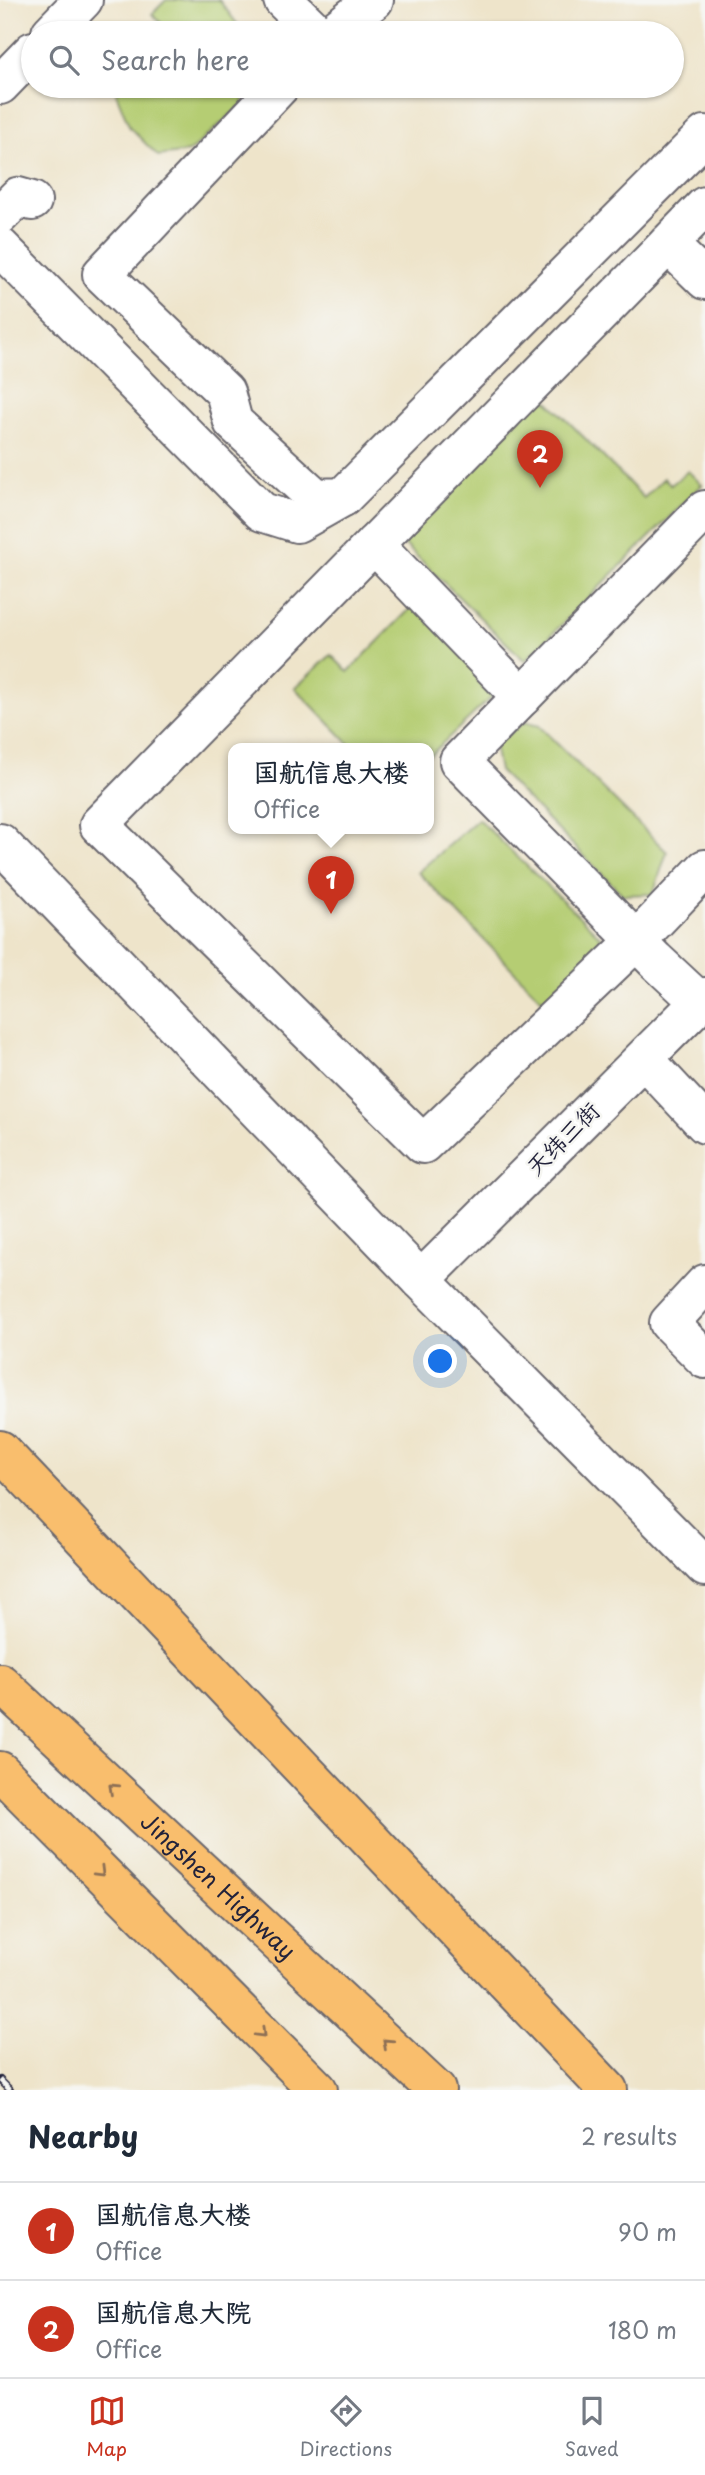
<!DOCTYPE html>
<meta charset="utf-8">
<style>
body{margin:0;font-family:"Playpen Sans","LXGW WenKai TC",sans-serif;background:#f2f2f3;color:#1f2937}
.you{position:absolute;left:441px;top:1362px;width:24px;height:24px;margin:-18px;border:5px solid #fff;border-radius:50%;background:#1a73e8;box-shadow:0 0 0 10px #1a73e833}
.badge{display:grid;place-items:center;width:46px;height:46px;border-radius:50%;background:#c8321e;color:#fff;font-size:23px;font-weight:700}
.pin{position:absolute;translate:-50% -58px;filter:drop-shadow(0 2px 4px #0008)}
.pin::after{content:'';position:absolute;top:37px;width:24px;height:21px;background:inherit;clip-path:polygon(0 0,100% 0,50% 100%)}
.popup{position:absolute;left:228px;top:743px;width:206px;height:91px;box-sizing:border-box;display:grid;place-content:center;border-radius:14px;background:#fff;filter:drop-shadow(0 2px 5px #0005);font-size:23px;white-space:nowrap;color:#747a83}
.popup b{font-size:26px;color:#1f2937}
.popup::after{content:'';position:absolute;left:50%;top:100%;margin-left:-14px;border:14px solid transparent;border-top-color:#fff}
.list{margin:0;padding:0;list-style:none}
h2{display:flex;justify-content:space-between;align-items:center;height:91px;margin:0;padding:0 28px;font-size:30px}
h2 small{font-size:23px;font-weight:400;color:#747a83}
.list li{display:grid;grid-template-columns:46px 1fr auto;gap:21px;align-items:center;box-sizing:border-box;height:98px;padding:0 28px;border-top:2px solid #e0e1e3}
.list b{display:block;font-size:26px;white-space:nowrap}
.list p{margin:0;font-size:23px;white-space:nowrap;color:#747a83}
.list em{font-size:23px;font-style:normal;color:#747a83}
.icon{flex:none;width:38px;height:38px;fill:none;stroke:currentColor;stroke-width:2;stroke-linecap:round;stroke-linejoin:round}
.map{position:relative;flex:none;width:705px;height:2090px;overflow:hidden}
.search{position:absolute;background:#fff;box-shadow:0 2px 5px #0004;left:21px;right:21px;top:21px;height:77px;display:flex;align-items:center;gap:18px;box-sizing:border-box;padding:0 24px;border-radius:38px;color:#747a83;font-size:26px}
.sheet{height:287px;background:#fff}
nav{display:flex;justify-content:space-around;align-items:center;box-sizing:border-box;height:98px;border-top:2px solid #e0e1e3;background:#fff;font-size:19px;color:#747a83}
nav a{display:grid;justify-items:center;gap:4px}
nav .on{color:#c8321e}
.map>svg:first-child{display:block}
.green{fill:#b5cd73;stroke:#6c7857;stroke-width:2}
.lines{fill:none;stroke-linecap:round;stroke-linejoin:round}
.minor-casing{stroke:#69666d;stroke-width:42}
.major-casing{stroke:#69666d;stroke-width:42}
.highway-casing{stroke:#69666d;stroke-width:42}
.minor{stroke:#fff;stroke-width:38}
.major{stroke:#f9be6d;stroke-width:38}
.highway{stroke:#f9be6d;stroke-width:38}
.rail-casing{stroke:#22223b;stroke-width:8}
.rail{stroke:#f6f6f2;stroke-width:5;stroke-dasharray:16;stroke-linecap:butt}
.oneway{stroke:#8e7054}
.labels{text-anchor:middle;stroke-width:5;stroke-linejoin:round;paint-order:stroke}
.street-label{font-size:23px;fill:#22223b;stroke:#f6f6f2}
</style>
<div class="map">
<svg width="705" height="2090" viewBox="0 0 705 2090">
<rect width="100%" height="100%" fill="#f6f6f2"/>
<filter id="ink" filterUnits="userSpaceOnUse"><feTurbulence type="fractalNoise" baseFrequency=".0143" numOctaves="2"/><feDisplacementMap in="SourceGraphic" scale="14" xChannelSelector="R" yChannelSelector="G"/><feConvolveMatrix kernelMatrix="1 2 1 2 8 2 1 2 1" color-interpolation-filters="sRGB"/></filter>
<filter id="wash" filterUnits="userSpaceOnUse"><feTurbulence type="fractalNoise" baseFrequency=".00686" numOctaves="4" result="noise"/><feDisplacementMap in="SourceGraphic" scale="28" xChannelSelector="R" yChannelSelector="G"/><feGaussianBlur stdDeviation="1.57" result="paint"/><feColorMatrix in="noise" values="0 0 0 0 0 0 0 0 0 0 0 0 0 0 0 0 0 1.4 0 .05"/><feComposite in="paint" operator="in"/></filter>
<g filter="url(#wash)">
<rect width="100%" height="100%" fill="#eee4ca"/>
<g class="green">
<polygon points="166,0 219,0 244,33 171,33 152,14"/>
<polygon points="123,86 248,86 243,104 189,152 158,156 130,128 116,93"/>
<polygon points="542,395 644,498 664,478 671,485 688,471 702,485 525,661 400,540"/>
<polygon points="414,605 498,691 429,756 429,748 353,748 295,688 331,655 348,672"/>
<polygon points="524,722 539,726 667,852 653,894 623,895 499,771 494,745"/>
<polygon points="478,819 610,946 549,1007 418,872"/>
</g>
</g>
<g filter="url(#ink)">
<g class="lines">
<g class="minor-casing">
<g id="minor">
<polyline points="283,0 317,33"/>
<polyline points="51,33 83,0"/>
<polyline points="332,33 374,0"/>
<polyline points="0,85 33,51"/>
<polyline points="280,86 102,274 225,392 233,422 316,498 343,497 705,135"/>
<polyline points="0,215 18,197 32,201"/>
<polyline points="668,244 705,206"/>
<polyline points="0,247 262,512 297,523 343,497"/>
<polyline points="705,280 668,244 99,825 423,1144 636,941 705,869"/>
<polyline points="374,544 522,697"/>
<polyline points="0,843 421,1280 705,1567"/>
<polyline points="700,1002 655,960 459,761 705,510"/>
<polyline points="644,1059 705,1124"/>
<polyline points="421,1280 705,997"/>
<polyline points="705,1284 669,1323 705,1359"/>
</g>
</g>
<g class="major-casing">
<g id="major">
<path id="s1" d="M0,1683l436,407"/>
<polyline points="0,1771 318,2090"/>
</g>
</g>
<g class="highway-casing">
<polyline id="highway" points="0,1450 608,2090"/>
</g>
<use href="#minor" class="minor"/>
<use href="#major" class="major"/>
<use href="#highway" class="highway"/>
<g class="rail-casing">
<polyline id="rail" points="0,2080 10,2090"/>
</g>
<use href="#rail" class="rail"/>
</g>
<defs><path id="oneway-chevron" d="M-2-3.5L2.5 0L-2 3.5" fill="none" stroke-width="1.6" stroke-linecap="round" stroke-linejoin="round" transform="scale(1.75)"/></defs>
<g class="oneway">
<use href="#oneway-chevron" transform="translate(113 1788) rotate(-137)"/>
<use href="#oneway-chevron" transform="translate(100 1872) rotate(45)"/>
<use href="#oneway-chevron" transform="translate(261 2033) rotate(45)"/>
<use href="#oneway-chevron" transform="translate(387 2043) rotate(-137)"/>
</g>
</g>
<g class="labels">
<g class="street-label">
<text transform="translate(563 1139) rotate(-45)" y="8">天纬三街</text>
<text dy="8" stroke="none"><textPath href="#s1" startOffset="298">Jingshen Highway</textPath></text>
</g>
</g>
</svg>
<div class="you"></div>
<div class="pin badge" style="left:331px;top:914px">1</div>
<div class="popup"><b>国航信息大楼</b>Office</div>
<div class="pin badge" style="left:540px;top:488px">2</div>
<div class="search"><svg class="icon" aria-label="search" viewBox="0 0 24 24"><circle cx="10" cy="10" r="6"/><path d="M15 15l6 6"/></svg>Search here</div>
</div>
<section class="sheet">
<h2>Nearby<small>2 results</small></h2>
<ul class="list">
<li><span class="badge">1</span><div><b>国航信息大楼</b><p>Office</p></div><em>90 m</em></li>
<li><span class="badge">2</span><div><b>国航信息大院</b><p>Office</p></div><em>180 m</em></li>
</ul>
</section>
<nav>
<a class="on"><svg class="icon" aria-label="map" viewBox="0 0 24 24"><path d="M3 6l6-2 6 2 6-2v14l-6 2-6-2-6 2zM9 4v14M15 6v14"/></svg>Map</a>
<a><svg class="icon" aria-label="directions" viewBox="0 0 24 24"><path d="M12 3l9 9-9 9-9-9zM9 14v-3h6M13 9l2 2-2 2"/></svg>Directions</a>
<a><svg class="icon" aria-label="saved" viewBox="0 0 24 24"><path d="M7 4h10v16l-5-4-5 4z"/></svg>Saved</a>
</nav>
